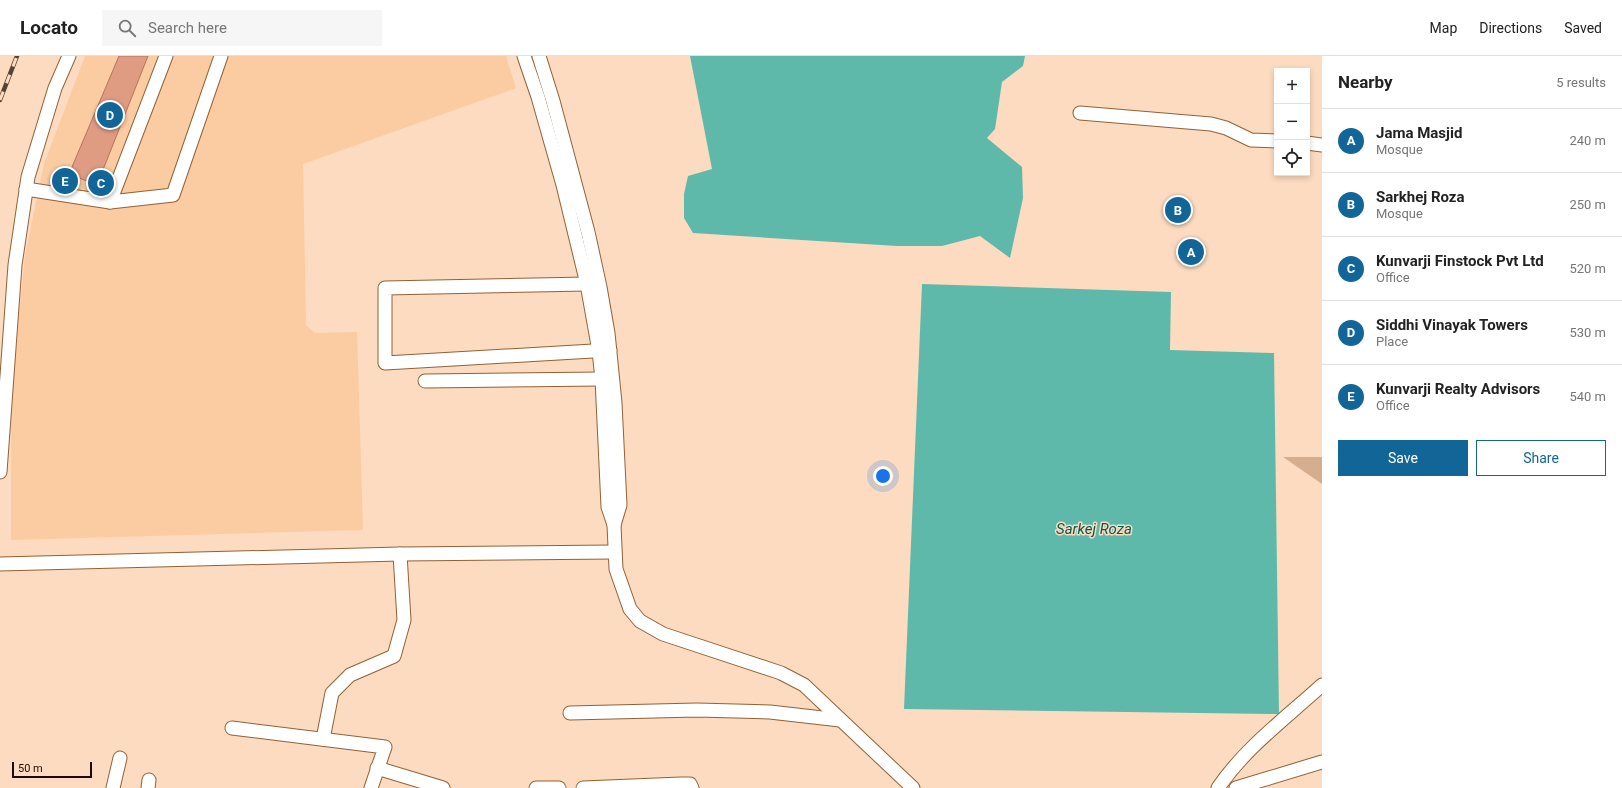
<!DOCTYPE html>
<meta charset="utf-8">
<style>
body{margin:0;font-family:Roboto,sans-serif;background:#f6f6f6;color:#222}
.controls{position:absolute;right:12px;top:12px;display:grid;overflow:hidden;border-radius:0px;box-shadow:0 2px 6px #0003}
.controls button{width:36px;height:36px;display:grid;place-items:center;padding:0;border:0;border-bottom:1px solid #e0e0e0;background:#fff;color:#222;font:20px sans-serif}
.scale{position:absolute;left:12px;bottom:10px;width:80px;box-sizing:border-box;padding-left:4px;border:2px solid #1c0a00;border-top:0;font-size:11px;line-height:14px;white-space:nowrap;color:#1c0a00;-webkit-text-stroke:3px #fcdbc0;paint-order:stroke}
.you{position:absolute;left:883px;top:420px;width:14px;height:14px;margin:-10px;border:3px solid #fff;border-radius:50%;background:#1a73e8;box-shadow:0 0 0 6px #1a73e833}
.badge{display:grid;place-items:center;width:26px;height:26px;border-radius:50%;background:#126697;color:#fff;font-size:13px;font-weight:700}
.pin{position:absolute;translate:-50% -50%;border:2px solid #fff;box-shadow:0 1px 4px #0006}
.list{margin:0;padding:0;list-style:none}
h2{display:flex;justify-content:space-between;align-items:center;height:52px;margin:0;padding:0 16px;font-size:17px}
h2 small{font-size:13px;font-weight:400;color:#767676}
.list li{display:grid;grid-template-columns:26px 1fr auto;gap:12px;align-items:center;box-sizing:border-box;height:64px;padding:0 16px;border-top:1px solid #e0e0e0}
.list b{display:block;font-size:15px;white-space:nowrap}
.list p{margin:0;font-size:13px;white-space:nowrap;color:#767676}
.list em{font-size:13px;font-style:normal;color:#767676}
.actions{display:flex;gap:8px;padding:12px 16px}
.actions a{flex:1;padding:9px 0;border:1px solid #126697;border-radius:0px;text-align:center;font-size:14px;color:#126697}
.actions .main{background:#126697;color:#fff}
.icon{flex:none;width:22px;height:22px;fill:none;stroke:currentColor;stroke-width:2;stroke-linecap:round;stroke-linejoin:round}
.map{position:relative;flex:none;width:1322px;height:732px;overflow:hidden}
header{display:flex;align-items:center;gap:24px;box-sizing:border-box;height:56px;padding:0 20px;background:#fff;border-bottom:1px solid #e0e0e0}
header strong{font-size:19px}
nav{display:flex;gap:22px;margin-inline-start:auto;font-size:14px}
.search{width:280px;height:36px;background:#f6f6f6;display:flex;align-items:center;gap:10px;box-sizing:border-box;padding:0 14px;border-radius:0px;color:#767676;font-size:15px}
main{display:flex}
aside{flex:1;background:#fff}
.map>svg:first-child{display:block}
.built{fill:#fbcba2}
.green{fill:#d4ae8f}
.water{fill:#5eb9aa}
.building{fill:#e09c82;stroke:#b2745d}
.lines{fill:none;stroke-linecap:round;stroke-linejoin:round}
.minor-casing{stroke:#916135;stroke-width:15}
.minor{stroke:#fff;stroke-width:13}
.rail-casing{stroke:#584233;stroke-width:4.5}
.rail{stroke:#fcdbc0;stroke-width:3;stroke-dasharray:9;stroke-linecap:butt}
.labels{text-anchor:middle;stroke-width:3;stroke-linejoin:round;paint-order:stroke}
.water-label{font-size:15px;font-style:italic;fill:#07584e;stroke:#fcdbc0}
</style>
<header>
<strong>Locato</strong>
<div class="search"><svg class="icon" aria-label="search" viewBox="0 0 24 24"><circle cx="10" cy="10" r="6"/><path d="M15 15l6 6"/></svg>Search here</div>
<nav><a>Map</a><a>Directions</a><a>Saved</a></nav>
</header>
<main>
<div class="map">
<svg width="1322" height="732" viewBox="0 0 1322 732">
<rect width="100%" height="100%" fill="#fcdbc0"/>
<polygon class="built" points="85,0 506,0 516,32 303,108 306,269 315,277 357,276 363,474 11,484 11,340 25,199 44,108"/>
<polygon class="green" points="1283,401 1322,401 1322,428"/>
<g class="water">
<polygon points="690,0 1025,0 1023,10 1002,26 995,73 987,82 1022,111 1023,142 1010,202 980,180 942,190 897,190 693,177 684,162 684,138 688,120 712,113"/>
<polygon points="922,228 1171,236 1170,294 1274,297 1279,658 904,653"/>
</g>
<polygon class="building" points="119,0 148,0 97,129 69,118"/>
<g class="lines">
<g class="minor-casing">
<g id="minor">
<polyline points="524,0 538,41 563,129 587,228 599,295 602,323 608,451 614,469 616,513 630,553 640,565 663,578 781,617 804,629 913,732"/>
<polyline points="539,0 553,45 588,176 600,231 608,277 615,347 620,449 614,469"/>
<polyline points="1080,57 1211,68 1226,72 1251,84 1277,85"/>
<polyline points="1307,87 1322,89"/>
<polyline points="26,133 110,146 173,139 221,0"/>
<polyline points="110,146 166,0"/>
<polyline points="587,228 385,232 385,307 610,294"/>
<polyline points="425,325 602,323"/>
<polyline points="0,416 15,209 28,121 55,32 69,0"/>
<polyline points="0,508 400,498 614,496"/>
<polyline points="570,657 697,654 770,656 840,664"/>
<polyline points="232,672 385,691 371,732"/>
<polyline points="323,683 332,637 350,619 394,600 404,564 400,498"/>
<polyline points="377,712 443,732"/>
<polyline points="113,732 120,702"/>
<polyline points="148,732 149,724"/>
<polyline points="536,732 559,732"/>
<polyline points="583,732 681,728 690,728 692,732"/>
<path d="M1218,732c27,-40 68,-70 104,-103"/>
<polyline points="1236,732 1322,706"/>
</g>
</g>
<use href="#minor" class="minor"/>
<g class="rail-casing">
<polyline id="rail" points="0,44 17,0"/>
</g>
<use href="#rail" class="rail"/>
</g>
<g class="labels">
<g class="water-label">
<text x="1094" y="478">Sarkej Roza</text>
</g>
</g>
</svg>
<div class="controls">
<button>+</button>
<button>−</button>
<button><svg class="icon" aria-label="locate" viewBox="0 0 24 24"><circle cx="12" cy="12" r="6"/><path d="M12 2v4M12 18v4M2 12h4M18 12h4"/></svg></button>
</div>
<div class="scale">50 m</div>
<div class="you"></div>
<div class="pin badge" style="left:1191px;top:196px">A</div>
<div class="pin badge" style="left:1178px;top:154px">B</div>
<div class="pin badge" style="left:101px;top:127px">C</div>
<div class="pin badge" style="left:110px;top:59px">D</div>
<div class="pin badge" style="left:65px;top:125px">E</div>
</div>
<aside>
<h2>Nearby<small>5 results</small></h2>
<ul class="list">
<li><span class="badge">A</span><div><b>Jama Masjid</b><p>Mosque</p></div><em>240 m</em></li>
<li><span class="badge">B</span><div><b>Sarkhej Roza</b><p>Mosque</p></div><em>250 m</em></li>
<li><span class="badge">C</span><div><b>Kunvarji Finstock Pvt Ltd</b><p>Office</p></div><em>520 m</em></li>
<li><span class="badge">D</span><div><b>Siddhi Vinayak Towers</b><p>Place</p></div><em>530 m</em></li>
<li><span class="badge">E</span><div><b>Kunvarji Realty Advisors</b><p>Office</p></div><em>540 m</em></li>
</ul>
<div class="actions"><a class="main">Save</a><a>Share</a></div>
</aside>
</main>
